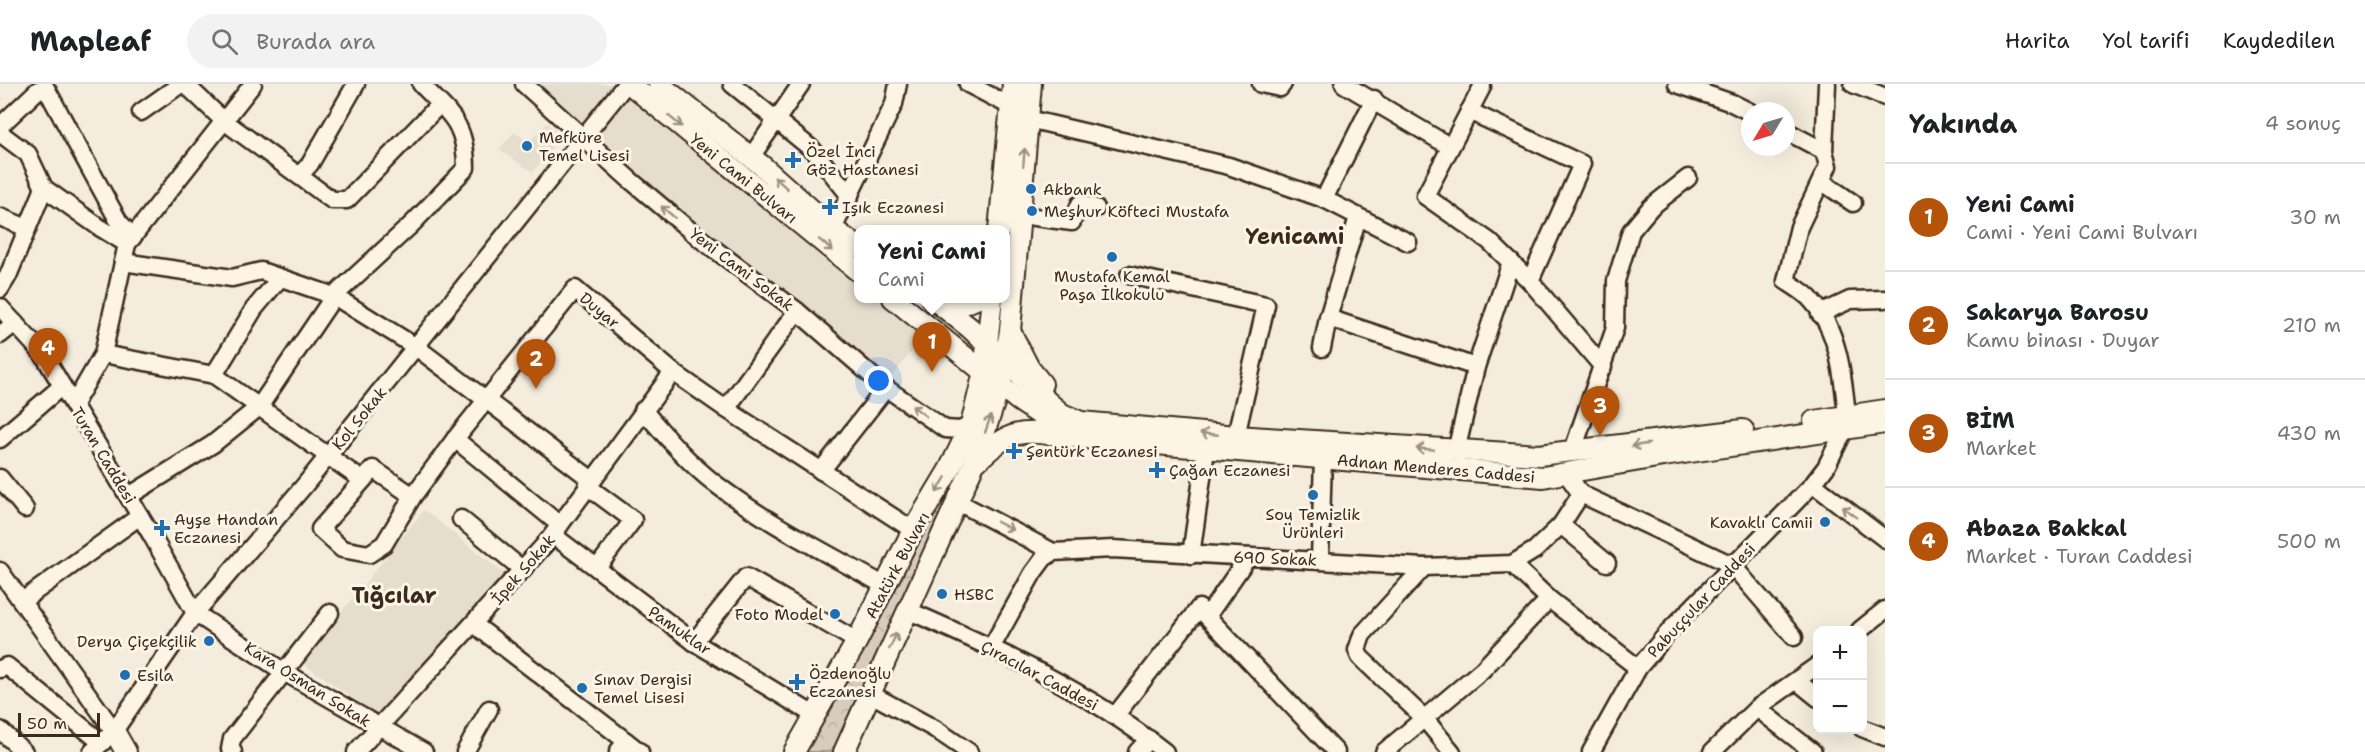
<!DOCTYPE html>
<html lang="tr">
<meta charset="utf-8">
<style>
body{margin:0;font-family:"Shantell Sans",sans-serif;background:#f2f2f2;color:#202124}
.controls{position:absolute;right:18px;bottom:18px;display:grid;overflow:hidden;border-radius:12px;box-shadow:0 6px 24px #0002}
.controls button{width:54px;height:54px;display:grid;place-items:center;padding:0;border:0;border-bottom:2px solid #e0e0e0;background:#fff;color:#202124;font:30px sans-serif}
.compass{position:absolute;left:1741px;top:18px;width:54px;height:54px;border-radius:50%;background:#fff;box-shadow:0 6px 24px #0002;rotate:232deg}
.scale{position:absolute;left:18px;bottom:15px;width:82px;box-sizing:border-box;padding-left:6px;border:3px solid #3b2a1e;border-top:0;font-size:16px;line-height:21px;white-space:nowrap;color:#3b2a1e;-webkit-text-stroke:4px #fcf5e5;paint-order:stroke}
.you{position:absolute;left:879px;top:297px;width:21px;height:21px;margin:-15px;border:4px solid #fff;border-radius:50%;background:#1a73e8;box-shadow:0 0 0 9px #1a73e833}
.badge{display:grid;place-items:center;width:39px;height:39px;border-radius:50%;background:#b45309;color:#fff;font-size:20px;font-weight:700}
.pin{position:absolute;translate:-50% -50px;filter:drop-shadow(0 2px 3px #0008)}
.pin::after{content:'';position:absolute;top:32px;width:21px;height:18px;background:inherit;clip-path:polygon(0 0,100% 0,50% 100%)}
.popup{position:absolute;left:854px;top:141px;width:156px;height:78px;box-sizing:border-box;display:grid;place-content:center;border-radius:12px;background:#fff;filter:drop-shadow(0 2px 4px #0005);font-size:20px;white-space:nowrap;color:#757577}
.popup b{font-size:22px;color:#202124}
.popup::after{content:'';position:absolute;left:50%;top:100%;margin-left:-12px;border:12px solid transparent;border-top-color:#fff}
.list{margin:0;padding:0;list-style:none}
h2{display:flex;justify-content:space-between;align-items:center;height:78px;margin:0;padding:0 24px;font-size:26px}
h2 small{font-size:20px;font-weight:400;color:#757577}
.list li{display:grid;grid-template-columns:39px 1fr auto;gap:18px;align-items:center;box-sizing:border-box;height:108px;padding:0 24px;border-top:2px solid #e0e0e0}
.list b{display:block;font-size:22px;white-space:nowrap}
.list p{margin:0;font-size:20px;white-space:nowrap;color:#757577}
.list em{font-size:20px;font-style:normal;color:#757577}
.icon{flex:none;width:33px;height:33px;fill:none;stroke:currentColor;stroke-width:2;stroke-linecap:round;stroke-linejoin:round}
.map{position:relative;flex:none;width:1885px;height:668px;overflow:hidden}
header{display:flex;align-items:center;gap:36px;box-sizing:border-box;height:84px;padding:0 30px;background:#fff;border-bottom:2px solid #e0e0e0}
header strong{font-size:28px}
nav{display:flex;gap:33px;margin-inline-start:auto;font-size:21px}
.search{width:420px;height:54px;background:#f2f2f2;display:flex;align-items:center;gap:15px;box-sizing:border-box;padding:0 21px;border-radius:33px;color:#757577;font-size:22px}
main{display:flex}
aside{flex:1;background:#fff}
.map>svg:first-child{display:block}
.built{fill:#e5ddce}
.park{fill:url(#park-crowns);stroke:#887c6e;stroke-width:1.5}
.lines{fill:none;stroke-linecap:round;stroke-linejoin:round}
.minor-casing{stroke:#3b2a1e;stroke-width:21}
.major-casing{stroke:#3b2a1e;stroke-width:24}
.minor{stroke:#fcf5e5;stroke-width:16}
.major{stroke:#fcf5e5;stroke-width:20}
.oneway{stroke:#9c9082}
.poi-dot{fill:#1f6fb2;stroke:#fcf5e5;stroke-width:2}
.labels{text-anchor:middle;stroke-width:6;stroke-linejoin:round;paint-order:stroke}
.poi-label{font-size:16px;fill:#3b2a1e;stroke:#fcf5e5;text-anchor:start}
.street-label{font-size:16px;fill:#3b2a1e;stroke:#fcf5e5}
.district-label{font-size:22px;font-weight:bold;fill:#3b2a1e;stroke:#fcf5e5}
</style>
<header>
<strong>Mapleaf</strong>
<div class="search"><svg class="icon" aria-label="search" viewBox="0 0 24 24"><circle cx="10" cy="10" r="6"/><path d="M15 15l6 6"/></svg>Burada ara</div>
<nav><a>Harita</a><a>Yol tarifi</a><a>Kaydedilen</a></nav>
</header>
<main>
<div class="map">
<svg width="1885" height="668" viewBox="0 0 1885 668">
<defs>
<pattern id="park-crowns" width="20" height="18" patternUnits="userSpaceOnUse" patternTransform="scale(1.5)"><rect width="20" height="18" fill="#d6cdbd"/><path d="M2 6a3 3 0 1 1 6 0M12 15a3 3 0 1 1 6 0" fill="none" stroke="#b9b0a2"/></pattern>
</defs>
<rect width="100%" height="100%" fill="#f4eddd"/>
<filter id="ink" filterUnits="userSpaceOnUse"><feTurbulence type="fractalNoise" baseFrequency=".0167" numOctaves="2"/><feDisplacementMap in="SourceGraphic" scale="12" xChannelSelector="R" yChannelSelector="G"/><feConvolveMatrix kernelMatrix="1 2 1 2 8 2 1 2 1" color-interpolation-filters="sRGB"/></filter>
<g filter="url(#ink)">
<g class="built">
<polygon points="524,0 616,0 858,198 858,214 878,215 924,252 891,294"/>
<polygon points="547,39 560,52 533,88 499,66 514,48 529,58"/>
<polygon points="424,426 507,492 382,634 301,578"/>
</g>
<polygon class="park" points="934,430 942,432 832,668 803,668"/>
<g class="lines">
<g class="minor-casing">
<g id="minor">
<polyline points="185,0 224,37 332,116 347,116 440,20"/>
<polyline points="524,0 629,95 698,153 797,227 886,304 945,345 960,346 971,341"/>
<polyline points="732,0 813,66 850,112"/>
<polyline points="968,0 1010,22"/>
<polyline points="1261,0 1280,4 1283,0"/>
<polyline points="1344,0 1449,62"/>
<polyline points="1677,0 1732,19 1750,28"/>
<path d="M1827,0l-3,67 4,15 -29,61 -13,54c9,6 20,12 26,20 27,30 31,76 35,114"/>
<polyline points="1853,0 1885,13"/>
<polyline points="1482,3 1425,112 1489,157 1530,197 1603,283"/>
<polyline points="1469,27 1582,80 1530,197"/>
<polyline points="141,28 181,0"/>
<polyline points="1028,35 1229,82 1324,115 1408,158"/>
<polyline points="0,42 38,6 46,4 119,138 133,153"/>
<polyline points="1786,47 1824,67"/>
<polyline points="0,49 28,70 44,104 99,143 127,160"/>
<polyline points="751,73 801,0"/>
<polyline points="299,92 310,80 356,0"/>
<polyline points="1821,97 1853,119"/>
<polyline points="1324,115 1374,15"/>
<polyline points="1020,131 1072,138 1080,120 1096,124"/>
<polyline points="0,133 27,144"/>
<polyline points="833,145 894,20 898,0"/>
<polyline points="123,178 232,194 261,187 334,212 416,263 592,396"/>
<polyline points="1129,191 1266,221 1236,352"/>
<polyline points="0,205 8,192 44,104"/>
<polyline points="0,223 43,270 152,452 195,529 284,588 424,668"/>
<polyline points="1820,230 1850,216 1885,215"/>
<polyline points="1328,234 1476,283"/>
<polyline points="0,251 15,239"/>
<polyline points="1322,264 1328,234 1358,133"/>
<polyline points="103,270 214,291 362,396"/>
<polyline points="214,291 254,225 280,194"/>
<polyline points="74,320 103,270 127,160 253,0"/>
<polyline points="726,325 913,446"/>
<path d="M643,326c22,25 43,51 70,72 53,41 114,71 172,104"/>
<polyline points="0,355 62,302"/>
<polyline points="455,355 560,441"/>
<polyline points="1456,367 1476,283 1511,178"/>
<polyline points="1572,369 1615,244 1616,197 1631,147 1651,123 1688,94"/>
<polyline points="821,387 886,304"/>
<polyline points="1566,389 1581,410 1732,481 1794,553"/>
<polyline points="0,394 25,425"/>
<polyline points="1813,400 1885,455"/>
<polyline points="587,402 633,436 597,484"/>
<path d="M129,412l84,-52 46,-37 75,-111 78,-72 54,-56c0,-45 -16,-54 -45,-84"/>
<polyline points="413,412 373,385 320,445 342,465 369,470 384,460 413,412 455,355 575,205 673,288 726,325 797,227"/>
<polyline points="956,417 1053,468"/>
<polyline points="461,435 523,486"/>
<polyline points="1561,441 1607,479"/>
<polyline points="553,451 694,558 814,631"/>
<polyline points="1191,471 1206,366"/>
<polyline points="1320,476 1323,374"/>
<polyline points="1512,480 1549,515 1638,584"/>
<polyline points="1424,483 1362,551 1357,566 1360,573 1424,634 1452,668"/>
<polyline points="0,487 114,647"/>
<polyline points="22,517 140,432"/>
<path d="M907,526c90,39 181,81 258,142"/>
<polyline points="1208,531 1248,473"/>
<polyline points="475,541 626,657 618,668"/>
<polyline points="1860,546 1885,526"/>
<polyline points="694,558 746,493 857,557"/>
<polyline points="991,564 1033,489 1044,474 1053,468 1113,465 1424,483 1512,480 1535,466 1561,441 1581,410"/>
<polyline points="0,585 7,582 102,659"/>
<polyline points="1797,597 1818,614"/>
<polyline points="869,609 935,645 969,668"/>
<polyline points="1757,624 1813,668"/>
<polyline points="1115,632 1199,524 1336,668"/>
<polyline points="1862,644 1885,653"/>
<polyline points="0,646 24,668"/>
<polyline points="626,657 640,668"/>
<polyline points="92,668 114,647 195,529 304,402 626,0"/>
<polyline points="233,668 230,665 232,655 330,529"/>
<polyline points="356,668 548,457 673,288"/>
<polyline points="465,668 489,625"/>
<polyline points="1137,668 1149,655"/>
<polyline points="1384,668 1482,586 1549,515"/>
<polyline points="1591,668 1638,584 1672,544 1813,400 1826,383 1845,345"/>
<polyline points="1712,668 1757,624 1818,581"/>
</g>
</g>
<g class="major-casing">
<g id="major">
<polyline points="630,0 858,187"/>
<polyline points="659,0 761,81 833,145 858,163"/>
<polyline points="999,146 1013,0"/>
<polyline points="893,214 1018,316 1073,353 1543,393 1663,372 1885,339"/>
<polyline points="932,214 970,244 1050,320 1062,330 1081,338 1236,352 1539,371 1743,346"/>
<polyline points="934,215 964,220 978,214"/>
<polyline points="1010,247 1029,284 1042,300"/>
<polyline points="1814,337 1885,326"/>
<path d="M976,378c35,-33 43,-32 89,-26"/>
<polyline points="114,647 126,668"/>
<polyline points="794,668 857,557 913,446 949,386 971,341 984,288 992,214"/>
<polyline points="844,668 974,380 1000,301 1010,247 1031,0"/>
</g>
</g>
<use href="#minor" class="minor"/>
<use href="#major" class="major"/>
</g>
<defs><path id="oneway-shaft" d="M-6 0H5M1.5-3L5.5 0L1.5 3" fill="none" stroke-width="1.6" stroke-linecap="round" stroke-linejoin="round" transform="scale(1.5)"/></defs>
<g class="oneway">
<use href="#oneway-shaft" transform="translate(675 37) rotate(39)"/>
<use href="#oneway-shaft" transform="translate(1024 73) rotate(-85)"/>
<use href="#oneway-shaft" transform="translate(781 99) rotate(-138)"/>
<use href="#oneway-shaft" transform="translate(668 128) rotate(-140)"/>
<use href="#oneway-shaft" transform="translate(826 161) rotate(39)"/>
<use href="#oneway-shaft" transform="translate(919 327) rotate(-143)"/>
<use href="#oneway-shaft" transform="translate(988 340) rotate(-71)"/>
<use href="#oneway-shaft" transform="translate(1209 350) rotate(-175)"/>
<use href="#oneway-shaft" transform="translate(1640 361) rotate(172)"/>
<use href="#oneway-shaft" transform="translate(1425 365) rotate(-176)"/>
<use href="#oneway-shaft" transform="translate(941 401) rotate(121)"/>
<use href="#oneway-shaft" transform="translate(1849 428) rotate(-143)"/>
<use href="#oneway-shaft" transform="translate(1005 442) rotate(28)"/>
<use href="#oneway-shaft" transform="translate(893 557) rotate(-65)"/>
</g>
</g>
<g class="poi-dot">
<circle cx="527" cy="62" r="6"/>
<path d="M790 67h6v6h6v6h-6v6h-6v-6h-6v-6h6z"/>
<circle cx="1031" cy="105" r="6"/>
<path d="M827 114h6v6h6v6h-6v6h-6v-6h-6v-6h6z"/>
<circle cx="1032" cy="127" r="6"/>
<circle cx="1112" cy="173" r="6"/>
<path d="M1011 358h6v6h6v6h-6v6h-6v-6h-6v-6h6z"/>
<path d="M1154 377h6v6h6v6h-6v6h-6v-6h-6v-6h6z"/>
<circle cx="1313" cy="411" r="6"/>
<circle cx="1825" cy="438" r="6"/>
<path d="M159 435h6v6h6v6h-6v6h-6v-6h-6v-6h6z"/>
<circle cx="942" cy="510" r="6"/>
<circle cx="835" cy="530" r="6"/>
<circle cx="209" cy="557" r="6"/>
<circle cx="125" cy="591" r="6"/>
<path d="M794 589h6v6h6v6h-6v6h-6v-6h-6v-6h6z"/>
<circle cx="582" cy="604" r="6"/>
</g>
<g class="labels">
<g class="poi-label">
<text x="539" y="59">Mefküre<tspan x="539" dy="18">Temel Lisesi</tspan></text>
<text x="806" y="73">Özel İnci<tspan x="806" dy="18">Göz Hastanesi</tspan></text>
<text x="1043" y="111">Akbank</text>
<text x="842" y="129">Işık Eczanesi</text>
<text x="1044" y="133">Meşhur Köfteci Mustafa</text>
<text x="1112" y="198" text-anchor="middle">Mustafa Kemal<tspan x="1112" dy="18">Paşa İlkokulu</tspan></text>
<text x="1026" y="373">Şentürk Eczanesi</text>
<text x="1169" y="392">Çağan Eczanesi</text>
<text x="1313" y="436" text-anchor="middle">Soy Temizlik<tspan x="1313" dy="18">Ürünleri</tspan></text>
<text x="174" y="441">Ayşe Handan<tspan x="174" dy="18">Eczanesi</tspan></text>
<text x="1813" y="444" text-anchor="end">Kavaklı Camii</text>
<text x="954" y="516">HSBC</text>
<text x="823" y="536" text-anchor="end">Foto Model</text>
<text x="197" y="563" text-anchor="end">Derya Çiçekçilik</text>
<text x="809" y="595">Özdenoğlu<tspan x="809" dy="18">Eczanesi</tspan></text>
<text x="137" y="597">Esila</text>
<text x="594" y="601">Sınav Dergisi<tspan x="594" dy="18">Temel Lisesi</tspan></text>
</g>
<g class="street-label">
<text transform="translate(744 94) rotate(39)" y="6">Yeni Cami Bulvarı</text>
<text transform="translate(742 185) rotate(37)" y="6">Yeni Cami Sokak</text>
<text transform="translate(600 226) rotate(40)" y="6">Duyar</text>
<text transform="translate(359 334) rotate(-51)" y="6">Kol Sokak</text>
<text transform="translate(104 371) rotate(59)" y="6">Turan Caddesi</text>
<text transform="translate(1436 384) rotate(5)" y="6">Adnan Menderes Caddesi</text>
<text transform="translate(1275 474) rotate(2)" y="6">690 Sokak</text>
<text transform="translate(897 481) rotate(-62)" y="6">Atatürk Bulvarı</text>
<text transform="translate(523 485) rotate(-49)" y="6">İpek Sokak</text>
<text transform="translate(1701 516) rotate(-47)" y="6">Pabuççular Caddesi</text>
<text transform="translate(680 546) rotate(35)" y="6">Pamuklar</text>
<text transform="translate(1040 591) rotate(28)" y="6">Çıracılar Caddesi</text>
<text transform="translate(308 600) rotate(32)" y="6">Kara Osman Sokak</text>
</g>
<g class="district-label">
<text x="1295" y="160">Yenicami</text>
<text x="394" y="519">Tığcılar</text>
</g>
</g>
</svg>
<div class="controls">
<button>+</button>
<button>−</button>
</div>
<svg class="compass" viewBox="-18 -18 36 36"><path d="M0-13l5 13h-10z" fill="#e53935"/><path d="M0 13l5-13h-10z" fill="#757577"/></svg>
<div class="scale">50 m</div>
<div class="you"></div>
<div class="pin badge" style="left:932px;top:288px">1</div>
<div class="popup"><b>Yeni Cami</b>Cami</div>
<div class="pin badge" style="left:536px;top:305px">2</div>
<div class="pin badge" style="left:1600px;top:352px">3</div>
<div class="pin badge" style="left:48px;top:294px">4</div>
</div>
<aside>
<h2>Yakında<small>4 sonuç</small></h2>
<ul class="list">
<li><span class="badge">1</span><div><b>Yeni Cami</b><p>Cami · Yeni Cami Bulvarı</p></div><em>30 m</em></li>
<li><span class="badge">2</span><div><b>Sakarya Barosu</b><p>Kamu binası · Duyar</p></div><em>210 m</em></li>
<li><span class="badge">3</span><div><b>BİM</b><p>Market</p></div><em>430 m</em></li>
<li><span class="badge">4</span><div><b>Abaza Bakkal</b><p>Market · Turan Caddesi</p></div><em>500 m</em></li>
</ul>
</aside>
</main>
